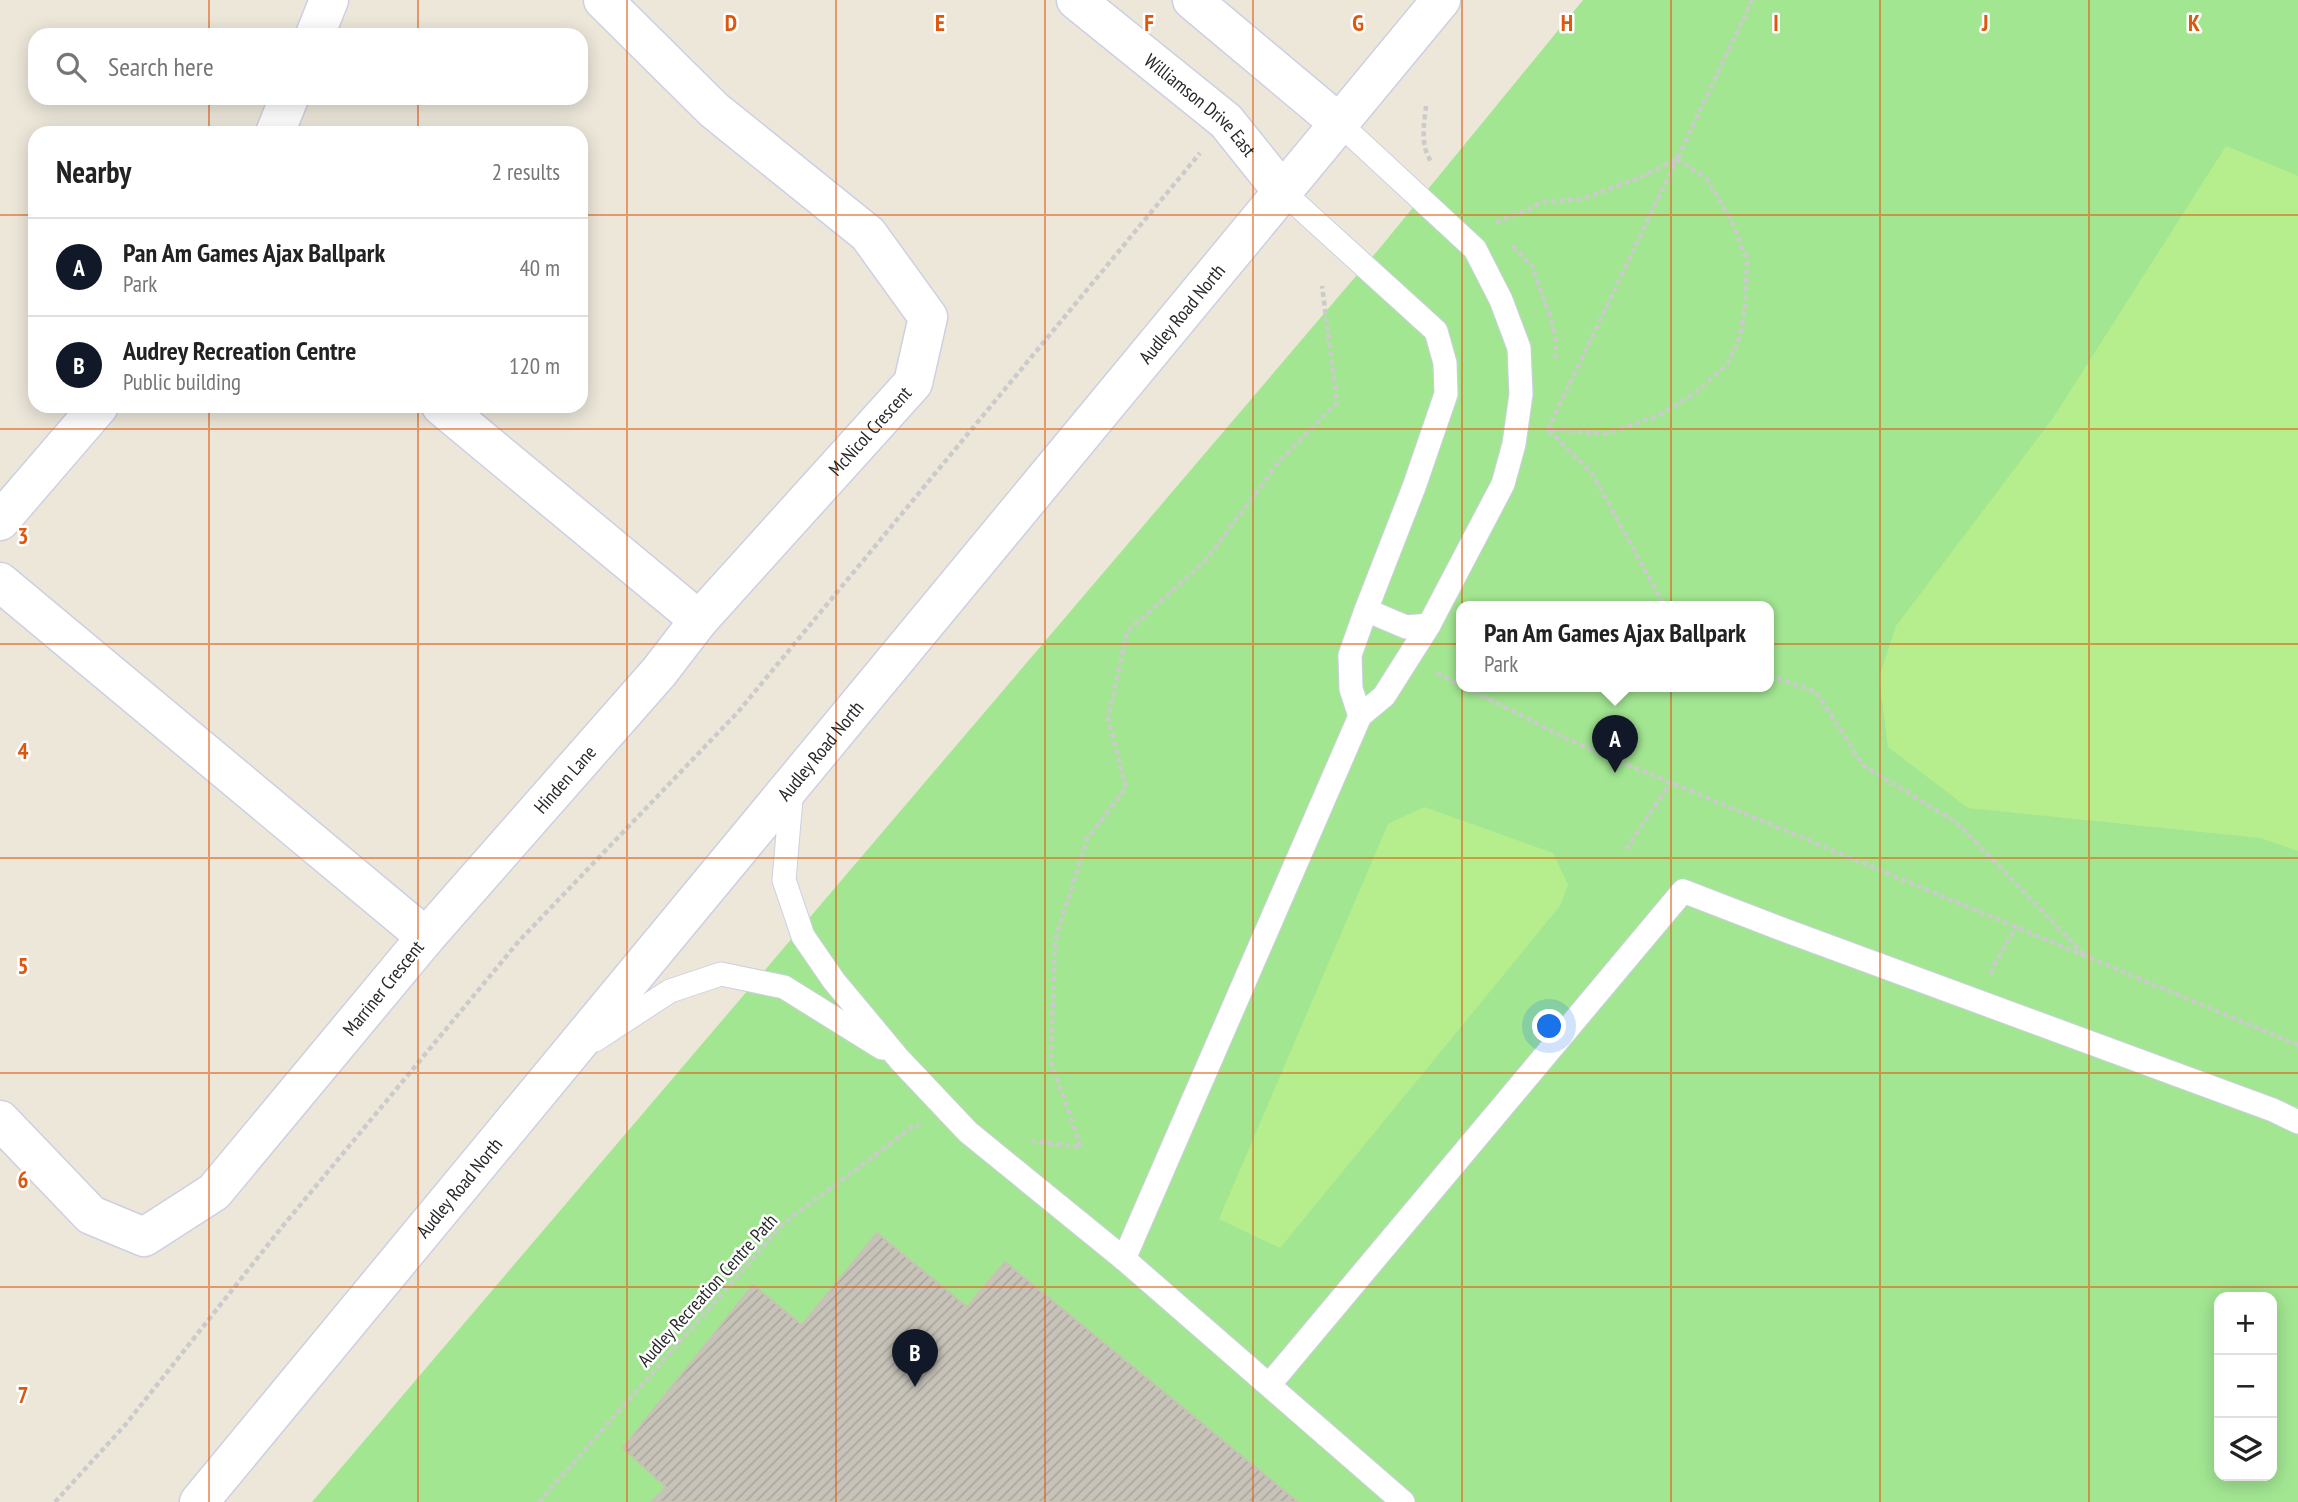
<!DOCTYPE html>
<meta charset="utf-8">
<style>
body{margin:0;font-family:"PT Sans Narrow",sans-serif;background:#f2f2f2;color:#222}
.controls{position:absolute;right:21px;bottom:21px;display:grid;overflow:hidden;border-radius:14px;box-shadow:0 4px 18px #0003}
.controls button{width:63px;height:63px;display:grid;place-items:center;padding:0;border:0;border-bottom:2px solid #e0e0e0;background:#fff;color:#222;font:35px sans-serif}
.you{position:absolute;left:1550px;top:1027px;width:24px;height:24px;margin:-18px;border:5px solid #fff;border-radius:50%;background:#1a73e8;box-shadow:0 0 0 10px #1a73e833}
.badge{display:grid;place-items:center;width:46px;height:46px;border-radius:50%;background:#111827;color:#fff;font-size:23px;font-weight:700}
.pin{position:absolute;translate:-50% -58px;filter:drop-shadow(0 2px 4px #0008)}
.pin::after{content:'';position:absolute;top:37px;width:24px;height:21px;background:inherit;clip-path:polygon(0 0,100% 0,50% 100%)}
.popup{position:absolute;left:1456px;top:601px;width:318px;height:91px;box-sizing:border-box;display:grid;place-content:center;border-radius:14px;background:#fff;filter:drop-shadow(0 2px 5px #0005);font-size:23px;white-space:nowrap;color:#767676}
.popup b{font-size:26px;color:#222}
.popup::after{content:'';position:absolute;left:50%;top:100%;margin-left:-14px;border:14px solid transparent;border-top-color:#fff}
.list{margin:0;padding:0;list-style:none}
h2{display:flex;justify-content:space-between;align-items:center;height:91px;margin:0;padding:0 28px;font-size:30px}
h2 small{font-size:23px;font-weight:400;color:#767676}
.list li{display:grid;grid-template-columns:46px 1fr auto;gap:21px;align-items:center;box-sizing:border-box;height:98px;padding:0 28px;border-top:2px solid #e0e0e0}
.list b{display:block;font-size:26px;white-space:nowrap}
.list p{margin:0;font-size:23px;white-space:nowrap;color:#767676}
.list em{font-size:23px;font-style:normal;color:#767676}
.icon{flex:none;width:38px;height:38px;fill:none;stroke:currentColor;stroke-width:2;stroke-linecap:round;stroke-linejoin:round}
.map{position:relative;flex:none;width:2298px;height:1502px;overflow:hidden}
.search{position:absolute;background:#fff;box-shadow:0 4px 18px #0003;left:28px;top:28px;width:560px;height:77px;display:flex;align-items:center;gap:18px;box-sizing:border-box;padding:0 24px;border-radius:21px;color:#767676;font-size:26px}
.panel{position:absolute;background:#fff;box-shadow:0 4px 18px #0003;left:28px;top:126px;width:560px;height:287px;border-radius:21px}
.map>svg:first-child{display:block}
.grass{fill:#a2e692;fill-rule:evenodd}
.pitch{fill:#b6ee8d}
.building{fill:url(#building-hatch);stroke:#c7c3b3;stroke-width:2}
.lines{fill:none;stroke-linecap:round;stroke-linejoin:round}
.lane-casing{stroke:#cecfe2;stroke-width:25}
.street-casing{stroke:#cecfe2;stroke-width:41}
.secondary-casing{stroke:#cecfe2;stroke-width:41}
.path{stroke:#cbcbcb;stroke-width:4.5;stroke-dasharray:5 3.5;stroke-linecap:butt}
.lane{stroke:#fff;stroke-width:23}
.street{stroke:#fff;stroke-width:38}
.secondary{stroke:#fff;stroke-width:38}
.grid{fill:none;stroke:#de570d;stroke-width:2;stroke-opacity:0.55}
.labels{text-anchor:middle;stroke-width:5;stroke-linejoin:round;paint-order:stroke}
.street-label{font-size:19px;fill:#282828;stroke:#fff}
.grid-label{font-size:23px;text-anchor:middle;font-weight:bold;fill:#de570d;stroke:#fff;stroke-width:5;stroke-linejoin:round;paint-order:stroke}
</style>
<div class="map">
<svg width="2298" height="1502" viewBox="0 0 2298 1502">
<defs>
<pattern id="building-hatch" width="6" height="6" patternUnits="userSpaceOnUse" patternTransform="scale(1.75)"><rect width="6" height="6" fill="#c7c3b9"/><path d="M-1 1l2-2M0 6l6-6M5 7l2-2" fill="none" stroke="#aba89f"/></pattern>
</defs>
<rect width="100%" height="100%" fill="#ece7d9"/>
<path class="grass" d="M1583,0h715v1502h-1986l1067,-1253zM1461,607h308v80h-308zM2219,1297h53v179h-53z"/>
<g class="pitch">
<polygon points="2226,146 2298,176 2298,851 2260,838 1968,808 1888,747 1879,677 1896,626 2053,418"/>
<polygon points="1424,807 1553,853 1568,885 1560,906 1280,1248 1219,1219 1388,824"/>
</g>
<polygon class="building" points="877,1233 967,1307 1005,1262 1298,1502 651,1502 666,1487 623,1448 753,1285 802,1325"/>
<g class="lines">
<g class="lane-casing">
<g id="lane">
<polyline points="1282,191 1436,331 1445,363 1446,394 1414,487 1366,610 1350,655 1351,689 1360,716"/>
<polyline points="1366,610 1406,627 1429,625"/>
<polyline points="792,787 784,880 803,936 834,981 899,1059 968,1132 1124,1259 1403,1502"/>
<polyline points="595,1040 670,991 721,974 784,987 882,1048"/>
<polyline points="1124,1259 1360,716 1384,696 1429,625 1503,484 1514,444 1521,394 1519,348 1501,300 1475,249 1340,124"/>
<polyline points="1269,1385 1683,891 1787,931 2273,1110 2298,1122"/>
</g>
</g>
<g class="street-casing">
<g id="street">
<path id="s1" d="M1076,0l150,121 56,70"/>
<polyline points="1192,0 1340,124"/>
<polyline points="315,35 329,0"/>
<polyline points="275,133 289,98"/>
<path id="s2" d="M441,406l258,214 214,-237 15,-66 -60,-83 -154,-124 -111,-110"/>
<polyline points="0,521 99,406"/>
<polyline points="0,582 426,937 214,1192 144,1237 91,1215 0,1120"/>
<path id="s3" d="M426,937l233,-265 40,-52"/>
</g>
</g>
<g class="secondary-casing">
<g id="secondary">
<path id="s4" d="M199,1502l1242,-1502"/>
</g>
</g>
<g class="path">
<path d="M1426,106c-2,18 -6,40 5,55"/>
<polygon points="1677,159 1707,179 1732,221 1747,261 1745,307 1740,336 1728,363 1695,393 1659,415 1606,434 1548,429"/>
<polyline points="1496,223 1543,202 1582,199 1641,177 1677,159 1752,0"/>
<polyline points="1513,246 1532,266 1550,316 1556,339 1555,362"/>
<polyline points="1549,430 1592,473 1665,607"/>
<polyline points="1437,673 1461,685"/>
<polyline points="1769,675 1816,692 1863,765 1957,823 2084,954"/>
<polyline points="1466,687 1569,740 2298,1045"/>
<polyline points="1626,849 1671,782"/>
<polyline points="1990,973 2016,926"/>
<polyline points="1031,1141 1081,1147 1051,1062 1055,940 1087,839 1126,788 1108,718 1127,632 1206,560 1278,463 1337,402 1322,286"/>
<polyline points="55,1502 126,1424 282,1227 519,941 738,712 1200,153"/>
<polyline points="539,1502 784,1223 915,1125 919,1126"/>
</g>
<use href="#lane" class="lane"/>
<use href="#street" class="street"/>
<use href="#secondary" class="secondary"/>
</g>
<path class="grid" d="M209,0v35M418,0v35M627,0v1502M836,0v1502M1045,0v1502M1253,0v1502M1462,0v1502M1671,0v1502M1880,0v1502M2089,0v1502M209,98v35M418,98v35M0,215h35M581,215h1717M209,406v1096M418,406v1096M0,429h2298M0,644h2298M0,858h2298M0,1073h2298M0,1287h2298"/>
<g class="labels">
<g class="street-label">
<text dy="7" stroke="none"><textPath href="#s1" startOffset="163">Williamson Drive East</textPath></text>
<text dy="7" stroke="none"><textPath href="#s4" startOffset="1542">Audley Road North</textPath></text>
<text dy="7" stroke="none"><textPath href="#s2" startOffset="590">McNicol Crescent</textPath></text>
<text dy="7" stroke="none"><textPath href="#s4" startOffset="975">Audley Road North</textPath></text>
<text dy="7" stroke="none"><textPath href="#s3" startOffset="210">Hinden Lane</textPath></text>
<text transform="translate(383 988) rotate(-51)" y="7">Marriner Crescent</text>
<text dy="7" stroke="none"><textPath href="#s4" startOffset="408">Audley Road North</textPath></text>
<text transform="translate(707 1290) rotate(-48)" y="7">Audley Recreation Centre Path</text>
</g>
</g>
<g class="grid-label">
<text x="731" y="31">D</text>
<text x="940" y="31">E</text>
<text x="1149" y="31">F</text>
<text x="1358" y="31">G</text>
<text x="1567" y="31">H</text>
<text x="1776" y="31">I</text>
<text x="1985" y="31">J</text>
<text x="2194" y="31">K</text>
<text x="23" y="544">3</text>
<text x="23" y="759">4</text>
<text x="23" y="974">5</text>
<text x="23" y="1188">6</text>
<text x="23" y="1403">7</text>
</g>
</svg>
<div class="controls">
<button>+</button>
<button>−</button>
<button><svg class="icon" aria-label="layers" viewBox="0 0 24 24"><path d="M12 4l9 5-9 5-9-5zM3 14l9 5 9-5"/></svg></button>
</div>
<div class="you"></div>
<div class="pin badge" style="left:1615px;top:773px">A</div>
<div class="popup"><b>Pan Am Games Ajax Ballpark</b>Park</div>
<div class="pin badge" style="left:915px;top:1387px">B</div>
<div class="search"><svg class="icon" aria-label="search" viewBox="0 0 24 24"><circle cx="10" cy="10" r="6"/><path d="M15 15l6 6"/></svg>Search here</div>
<section class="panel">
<h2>Nearby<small>2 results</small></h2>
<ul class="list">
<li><span class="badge">A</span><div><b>Pan Am Games Ajax Ballpark</b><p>Park</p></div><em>40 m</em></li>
<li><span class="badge">B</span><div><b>Audrey Recreation Centre</b><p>Public building</p></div><em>120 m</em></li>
</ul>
</section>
</div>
